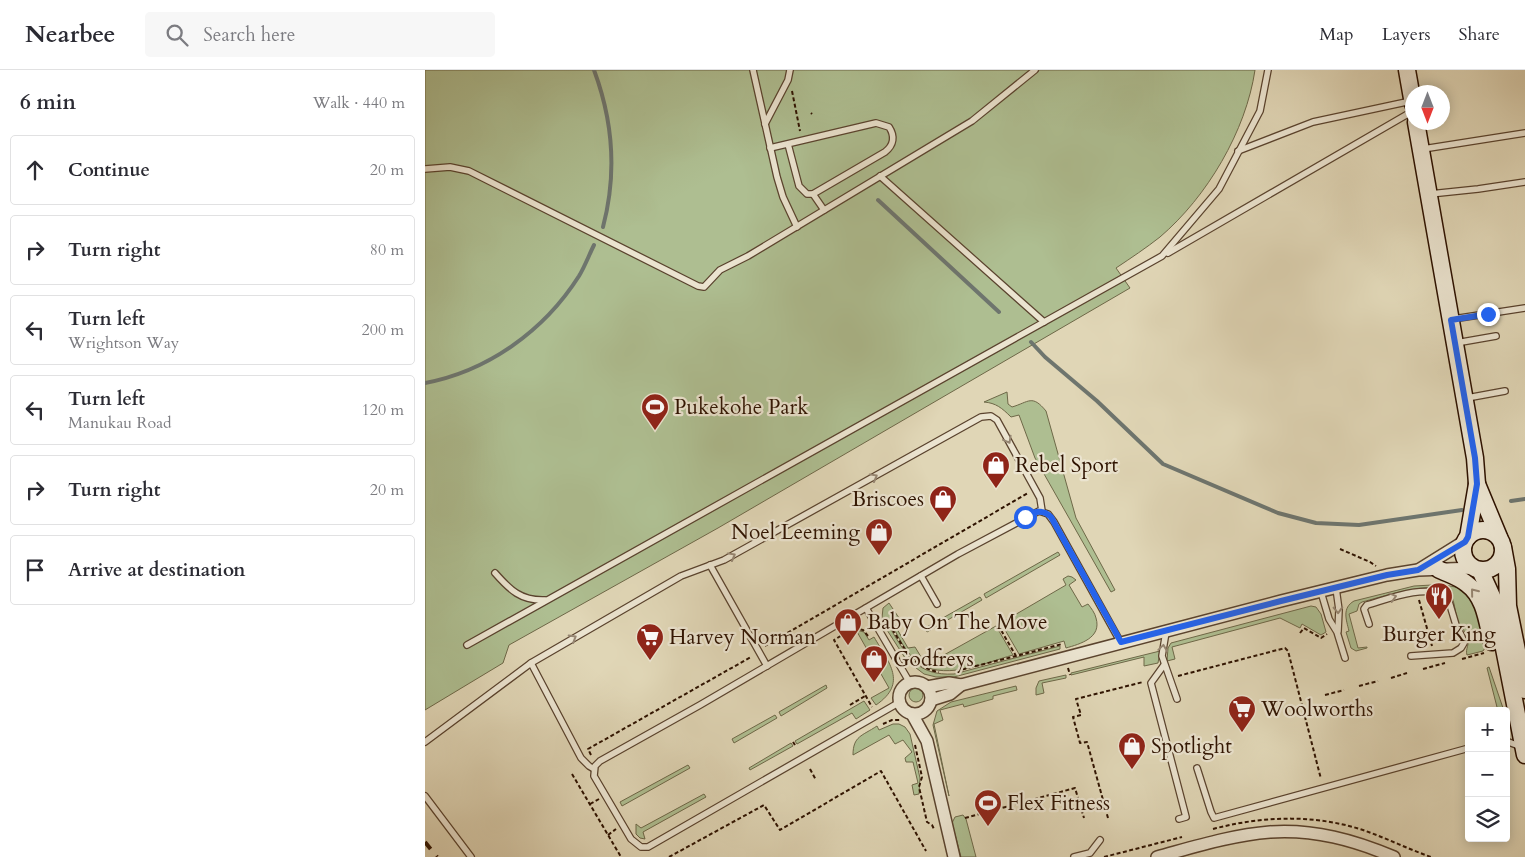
<!DOCTYPE html>
<meta charset="utf-8">
<style>
body{margin:0;font-family:Cardo,serif;background:#f7f7f7;color:#2b2b33}
.controls{position:absolute;right:15px;bottom:15px;display:grid;overflow:hidden;border-radius:5px;box-shadow:0 2px 12px #0003}
.controls button{width:45px;height:45px;display:grid;place-items:center;padding:0;border:0;border-bottom:1px solid #e1e1e2;background:#fff;color:#2b2b33;font:25px sans-serif}
.compass{position:absolute;left:980px;top:15px;width:45px;height:45px;border-radius:50%;background:#fff;box-shadow:0 2px 12px #0003;rotate:180deg}
.stop{position:absolute;width:15px;height:15px;margin:-11px;border:4px solid #2563eb;border-radius:50%;background:#fff}
.stop.end{background:#2563eb;border-color:#fff;box-shadow:0 1px 5px #0008}
.list{margin:0;padding:0;list-style:none}
h2{display:flex;justify-content:space-between;align-items:center;height:65px;margin:0;padding:0 20px;font-size:21px}
h2 small{font-size:16px;font-weight:400;color:#7c7c81}
.list li{display:grid;grid-template-columns:32px 1fr auto;gap:15px;align-items:center;box-sizing:border-box;height:70px;margin:0 10px 10px;padding:0 10px;border:1px solid #e1e1e2;border-radius:5px}
.list b{display:block;font-size:19px;white-space:nowrap}
.list p{margin:0;font-size:16px;white-space:nowrap;color:#7c7c81}
.list em{font-size:16px;font-style:normal;color:#7c7c81}
.icon{flex:none;width:28px;height:28px;fill:none;stroke:currentColor;stroke-width:2;stroke-linecap:round;stroke-linejoin:round}
.map{position:relative;flex:none;width:1100px;height:787px;overflow:hidden}
header{display:flex;align-items:center;gap:30px;box-sizing:border-box;height:70px;padding:0 25px;background:#fff;border-bottom:1px solid #e1e1e2}
header strong{font-size:24px}
nav{display:flex;gap:28px;margin-inline-start:auto;font-size:18px}
.search{width:350px;height:45px;background:#f7f7f7;display:flex;align-items:center;gap:12px;box-sizing:border-box;padding:0 18px;border-radius:5px;color:#7c7c81;font-size:19px}
main{display:flex}
aside{flex:1;background:#fff}
.map>svg:first-child{display:block}
.green{fill:#aebe91;stroke:#6e6848}
.lines{fill:none;stroke-linecap:round;stroke-linejoin:round}
.stream{stroke:#6e756e;stroke-width:4}
.lane-casing{stroke:#5a432e;stroke-width:8}
.street-casing{stroke:#5a432e;stroke-width:14}
.secondary-casing{stroke:#2e1200;stroke-width:19}
.path{stroke:#2e1200;stroke-width:2;stroke-dasharray:4 2.5;stroke-linecap:butt}
.lane{stroke:#ebe4d0;stroke-width:5.5}
.street{stroke:#ebe4d0;stroke-width:11}
.secondary{stroke:#ebe4d0;stroke-width:16}
.rail{stroke:#2e1200;stroke-width:4;stroke-dasharray:9 9;stroke-linecap:butt}
.oneway{stroke:#968672}
.route{stroke:#2563eb;stroke-width:6}
.labels{text-anchor:middle;stroke-width:4.5;stroke-linejoin:round;paint-order:stroke}
.poi-label{font-size:21px;fill:#2e1200;stroke:#ebe4d0;text-anchor:start}
</style>
<header>
<strong>Nearbee</strong>
<div class="search"><svg class="icon" aria-label="search" viewBox="0 0 24 24"><circle cx="10" cy="10" r="6"/><path d="M15 15l6 6"/></svg>Search here</div>
<nav><a>Map</a><a>Layers</a><a>Share</a></nav>
</header>
<main>
<aside>
<h2>6 min<small>Walk · 440 m</small></h2>
<ul class="list">
<li><svg class="icon" aria-label="ahead" viewBox="0 0 24 24"><path d="M12 20V5M6 11l6-6 6 6"/></svg><div><b>Continue</b></div><em>20 m</em></li>
<li><svg class="icon" aria-label="right" viewBox="0 0 24 24"><path d="M7 20v-9h11M14 6l5 5-5 5"/></svg><div><b>Turn right</b></div><em>80 m</em></li>
<li><svg class="icon" aria-label="left" viewBox="0 0 24 24"><path d="M17 20v-9H6M10 6l-5 5 5 5"/></svg><div><b>Turn left</b><p>Wrightson Way</p></div><em>200 m</em></li>
<li><svg class="icon" aria-label="left" viewBox="0 0 24 24"><path d="M17 20v-9H6M10 6l-5 5 5 5"/></svg><div><b>Turn left</b><p>Manukau Road</p></div><em>120 m</em></li>
<li><svg class="icon" aria-label="right" viewBox="0 0 24 24"><path d="M7 20v-9h11M14 6l5 5-5 5"/></svg><div><b>Turn right</b></div><em>20 m</em></li>
<li><svg class="icon" aria-label="arrive" viewBox="0 0 24 24"><path d="M6 21V4h12l-3 4 3 4H6"/></svg><div><b>Arrive at destination</b></div></li>
</ul>
</aside>
<div class="map">
<svg width="1100" height="787" viewBox="0 0 1100 787">
<rect width="100%" height="100%" fill="#e0d6b6"/>
<filter id="stains"><feTurbulence type="fractalNoise" baseFrequency=".004" numOctaves="4"/><feColorMatrix values="0 0 0 0 .2 0 0 0 0 .09 0 0 0 0 .02 0 0 0 .5 -.17"/></filter>
<radialGradient id="worn" r=".72"><stop offset=".6" stop-color="#630" stop-opacity="0"/><stop offset="1" stop-color="#630" stop-opacity=".3"/></radialGradient>
<g class="green">
<path d="M0,0h830c-9,61 -48,127 -95,167 -14,11 -29,21 -44,31l14,20 -412,240 -209,117 -6,18 -78,47z"/>
<path d="M582,322l1,12 4,3c17,-5 20,-13 34,4l30,107 39,72 -4,2 -76,-134 -16,-43 -8,2c-9,-9 -15,-14 -27,-15z"/>
<polygon points="633,482 635,485 561,528 559,524"/>
<path d="M643,506l4,1 4,3 -7,5 13,22 6,-3c3,4 7,9 8,14 6,20 -16,26 -30,30l-2,-7 -45,13 -18,-31 65,-38 -3,-6z"/>
<path d="M1007,515c7,0 16,0 23,2 25,7 26,41 30,61l-2,3 -16,4c-2,-6 3,-11 1,-18 -2,-5 -6,-8 -9,-13 -5,-10 -3,-25 -11,-32 -12,-13 -70,6 -86,10l-3,2 -2,7 -8,3 9,34 9,-1v1l-11,3 -5,-3 -5,-16 3,-1c-3,-12 -7,-23 5,-30l60,-15z"/>
<polygon points="555,527 557,530 502,562 500,558"/>
<path d="M464,533l10,15 -6,4 15,26 7,-1 11,18 70,-39 17,29c-29,8 -72,28 -98,5 -11,-10 -18,-26 -25,-39l-6,3 -2,-6 1,-10z"/>
<polygon points="886,536 891,537 896,544 901,562 896,565 877,554 875,558 855,548 747,577 750,589 742,591 743,578 746,573"/>
<path d="M465,558c17,28 27,48 64,46l106,-28v3l-106,28h-18l-12,-3 -17,-13 -20,-31z"/>
<path d="M431,560l8,2 5,8 5,-3c15,26 34,46 2,68l-5,-7 18,-10z"/>
<polygon points="735,581 733,593 719,596 719,587 646,605 646,603"/>
<polygon points="1064,597 1079,641 1073,641 1062,598"/>
<polygon points="641,605 641,608 617,613 619,623 611,625 611,618 614,611"/>
<polygon points="401,615 402,618 356,646 354,642"/>
<polygon points="591,616 592,620 568,626 568,629 539,637 538,634 515,640 518,650 509,654 524,726 508,655 512,641 526,632"/>
<circle cx="491" cy="625" r="7"/>
<polygon points="439,631 445,640 431,649 427,643 372,674 370,671"/>
<polygon points="350,645 352,648 309,673 307,669"/>
<path d="M468,654h6l6,3 5,7 10,44 -1,16 -5,1 -2,-10 6,-2 -5,-21h-7l-1,-4 7,-6 -9,-12 -8,4 -6,-9 -36,20c0,-19 9,-19 24,-29l2,4z"/>
<polygon points="366,673 368,676 325,700 324,698"/>
<polygon points="263,695 265,698 197,736 195,732"/>
<polygon points="279,724 281,727 218,762 220,769 215,768 211,764 211,754 216,758"/>
<polygon points="538,745 541,749 551,787 536,787 527,753 530,747"/>
</g>
<g class="lines">
<g class="stream">
<path d="M169,0c19,51 23,104 9,157"/>
<polyline points="453,130 574,242"/>
<polyline points="606,272 620,287 672,331 738,394 853,443 891,453 934,455 1037,440"/>
<path d="M0,313c63,-12 119,-52 154,-107 6,-10 10,-21 15,-31"/>
<polyline points="1086,431 1100,429"/>
</g>
<g class="lane-casing">
<g id="lane">
<polyline points="328,0 352,107 358,127 372,157"/>
<polyline points="340,54 363,10 365,0"/>
<path d="M345,78l106,-25 13,4c6,9 5,18 -4,25l-72,42h-6l-8,-8 -11,-42"/>
<polyline points="998,79 1100,63"/>
<polyline points="813,81 888,52 986,31"/>
<polyline points="0,99 25,97 44,101 273,216 279,217 295,200 323,186 547,51 610,0"/>
<polyline points="455,106 619,252"/>
<polyline points="388,124 399,140"/>
<polyline points="1005,124 1053,119 1100,112"/>
<polyline points="743,183 988,41"/>
<polyline points="1028,249 1100,238"/>
<polyline points="1031,273 1071,266"/>
<polyline points="1042,328 1080,321"/>
<polyline points="285,495 342,596"/>
<path d="M70,503c15,17 26,28 50,27"/>
<polyline points="496,506 512,534"/>
<polyline points="911,518 914,540 913,561"/>
<polyline points="896,522 904,549 912,562 920,588"/>
<polyline points="441,538 485,613"/>
<path d="M944,554l-5,-15 3,-4c24,-7 54,-20 80,-10l9,30 6,12 2,6 -3,5 -8,5 -42,3"/>
<polyline points="741,562 737,586 752,629"/>
<polyline points="42,575 737,186 794,119 835,41 843,0"/>
<polyline points="106,593 156,688 164,696 169,699"/>
<polyline points="739,595 726,613 761,747 754,749"/>
<polyline points="475,632 223,777 216,777 206,769 169,706 170,696 175,691 275,635 533,484 614,441 623,444 629,452 696,573"/>
<polyline points="1081,671 1094,676"/>
<polyline points="0,672 106,593 256,506 299,490 556,347 566,346 572,350 615,428 617,441"/>
<polyline points="772,698 786,742 789,748 1044,678"/>
<polyline points="0,726 46,787"/>
<polyline points="649,787 665,783 675,770"/>
</g>
</g>
<g class="street-casing">
<g id="street">
<polyline points="995,499 1040,471"/>
<circle cx="490" cy="628" r="16"/>
<polyline points="502,617 524,613 536,615 856,531 962,505 993,500 1050,498"/>
<polyline points="506,630 525,624 536,615"/>
<polyline points="487,644 502,671 529,787"/>
<path d="M732,787c37,-10 75,-22 113,-25 44,-3 84,8 124,25"/>
</g>
</g>
<g class="secondary-casing">
<g id="secondary">
<polyline points="982,0 988,34"/>
<polyline points="991,52 1050,388 1052,414 1043,467"/>
<polyline points="1052,414 1074,467"/>
<circle cx="1058" cy="480" r="20"/>
<polyline points="1078,477 1082,499 1083,536 1100,620"/>
<path d="M1013,499c10,5 21,8 29,15 18,13 20,38 25,58"/>
<polyline points="1055,500 1070,533 1100,685"/>
</g>
</g>
<g class="path">
<polyline points="367,21 375,61"/>
<polyline points="386,43 387,44"/>
<polyline points="915,479 945,492 951,496"/>
<polyline points="994,530 1007,576"/>
<path d="M464,554c13,20 23,44 50,48"/>
<polyline points="573,555 591,586 637,574"/>
<polyline points="875,563 879,558 896,568 902,564"/>
<polyline points="443,566 438,560 429,558 409,570 447,637"/>
<polyline points="340,576 603,423"/>
<polyline points="1037,589 1059,583"/>
<polyline points="643,598 645,605"/>
<polyline points="998,599 1020,593"/>
<polyline points="531,601 591,586"/>
<polyline points="753,606 860,578 863,581 896,709"/>
<polyline points="966,608 982,603"/>
<polyline points="934,616 953,611"/>
<polyline points="900,625 919,620"/>
<polyline points="425,635 440,626"/>
<polyline points="458,654 467,650 476,650"/>
<polyline points="368,672 370,675"/>
<polyline points="490,675 497,707 494,717 502,752 507,755 509,759"/>
<polyline points="166,685 163,679 326,587"/>
<polyline points="385,699 391,710"/>
<polyline points="147,704 196,787"/>
<polyline points="165,734 174,729"/>
<polyline points="540,748 650,718 659,748"/>
<polyline points="683,748 662,672 655,673 648,647 656,645 651,629 718,612"/>
<path d="M788,759c49,-13 101,-15 150,1 23,8 45,19 68,27"/>
<polyline points="183,765 191,759"/>
<polyline points="244,787 339,735 355,760 456,701 501,781"/>
<polyline points="679,787 757,767"/>
</g>
<use href="#lane" class="lane"/>
<use href="#street" class="street"/>
<use href="#secondary" class="secondary"/>
<polyline class="rail" points="0,772 12,787"/>
</g>
<defs><path id="oneway-chevron" d="M-2-3.5L2.5 0L-2 3.5" fill="none" stroke-width="1.6" stroke-linecap="round" stroke-linejoin="round" transform="scale(1.25)"/></defs>
<g class="oneway">
<use href="#oneway-chevron" transform="translate(583 370) rotate(61)"/>
<use href="#oneway-chevron" transform="translate(449 407) rotate(-29)"/>
<use href="#oneway-chevron" transform="translate(307 486) rotate(-29)"/>
<use href="#oneway-chevron" transform="translate(1049 522) rotate(-129)"/>
<use href="#oneway-chevron" transform="translate(968 527) rotate(-15)"/>
<use href="#oneway-chevron" transform="translate(913 540) rotate(88)"/>
<use href="#oneway-chevron" transform="translate(148 568) rotate(-30)"/>
<use href="#oneway-chevron" transform="translate(738 578) rotate(-82)"/>
</g>
<g class="lines">
<path class="route" d="M600,447c9,-5 17,-9 26,0l70,125 160,-41 106,-26 31,-5 47,-28 3,-5 9,-53 -2,-26 -24,-138 37,-6"/>
</g>
<defs>
<g id="stadium-pin" transform="scale(1.4375)"><path d="M0 17L-7.5 6A9.5 9.5 0 1 1 7.5 6Z" fill="#8f2418" stroke="#ebe4d0"/><path d="M0-5a6.5 5 0 1 0 0 10a6.5 5 0 1 0 0-10ZM-3.5-1.8h7v3.6h-7Z" fill="#fff"/></g>
<g id="shop-pin" transform="scale(1.4375)"><path d="M0 17L-7.5 6A9.5 9.5 0 1 1 7.5 6Z" fill="#8f2418" stroke="#ebe4d0"/><path d="M-5-2.5h2.3a2.7 3.5 0 0 1 5.4 0H5L5.5 6h-11ZM-1.5-2.5h3a1.5 2.3 0 0 0-3 0Z" fill="#fff"/></g>
<g id="restaurant-pin" transform="scale(1.4375)"><path d="M0 17L-7.5 6A9.5 9.5 0 1 1 7.5 6Z" fill="#8f2418" stroke="#ebe4d0"/><path d="M-5-6h1v4h1v-4h1v4h1v-4h1v5L-1.5 .5V6h-2V.5L-5-1ZM5-6V6H3V1.5H1.5Q1.5-4 5-6Z" fill="#fff"/></g>
<g id="supermarket-pin" transform="scale(1.4375)"><path d="M0 17L-7.5 6A9.5 9.5 0 1 1 7.5 6Z" fill="#8f2418" stroke="#ebe4d0"/><path d="M-6-5.5h2.5l.6 2H6L4.5 2H-2.5L-4.4-4H-6ZM-1.5 3.2a1.3 1.3 0 1 0 .1 0ZM3 3.2a1.3 1.3 0 1 0 .1 0Z" fill="#fff"/></g>
</defs>
<g fill-rule="evenodd">
<use href="#stadium-pin" x="230" y="337"/>
<use href="#shop-pin" x="571" y="395"/>
<use href="#shop-pin" x="518" y="429"/>
<use href="#shop-pin" x="454" y="462"/>
<use href="#restaurant-pin" x="1014" y="526"/>
<use href="#shop-pin" x="423" y="552"/>
<use href="#supermarket-pin" x="225" y="567"/>
<use href="#shop-pin" x="449" y="589"/>
<use href="#supermarket-pin" x="817" y="639"/>
<use href="#shop-pin" x="707" y="676"/>
<use href="#stadium-pin" x="563" y="733"/>
</g>
<g class="labels">
<g class="poi-label">
<text x="249" y="344">Pukekohe Park</text>
<text x="590" y="402">Rebel Sport</text>
<text x="499" y="436" text-anchor="end">Briscoes</text>
<text x="435" y="469" text-anchor="end">Noel Leeming</text>
<text x="442" y="559">Baby On The Move</text>
<text x="1014" y="571" text-anchor="middle">Burger King</text>
<text x="244" y="574">Harvey Norman</text>
<text x="468" y="596">Godfreys</text>
<text x="836" y="646">Woolworths</text>
<text x="726" y="683">Spotlight</text>
<text x="582" y="740">Flex Fitness</text>
</g>
</g>
<rect width="100%" height="100%" filter="url(#stains)"/>
<rect width="100%" height="100%" fill="url(#worn)"/>
</svg>
<div class="controls">
<button>+</button>
<button>−</button>
<button><svg class="icon" aria-label="layers" viewBox="0 0 24 24"><path d="M12 4l9 5-9 5-9-5zM3 14l9 5 9-5"/></svg></button>
</div>
<svg class="compass" viewBox="-18 -18 36 36"><path d="M0-13l5 13h-10z" fill="#e53935"/><path d="M0 13l5-13h-10z" fill="#7c7c81"/></svg>
<div class="stop" style="left:600px;top:447px"></div>
<div class="stop end" style="left:1063px;top:244px"></div>
</div>
</main>
